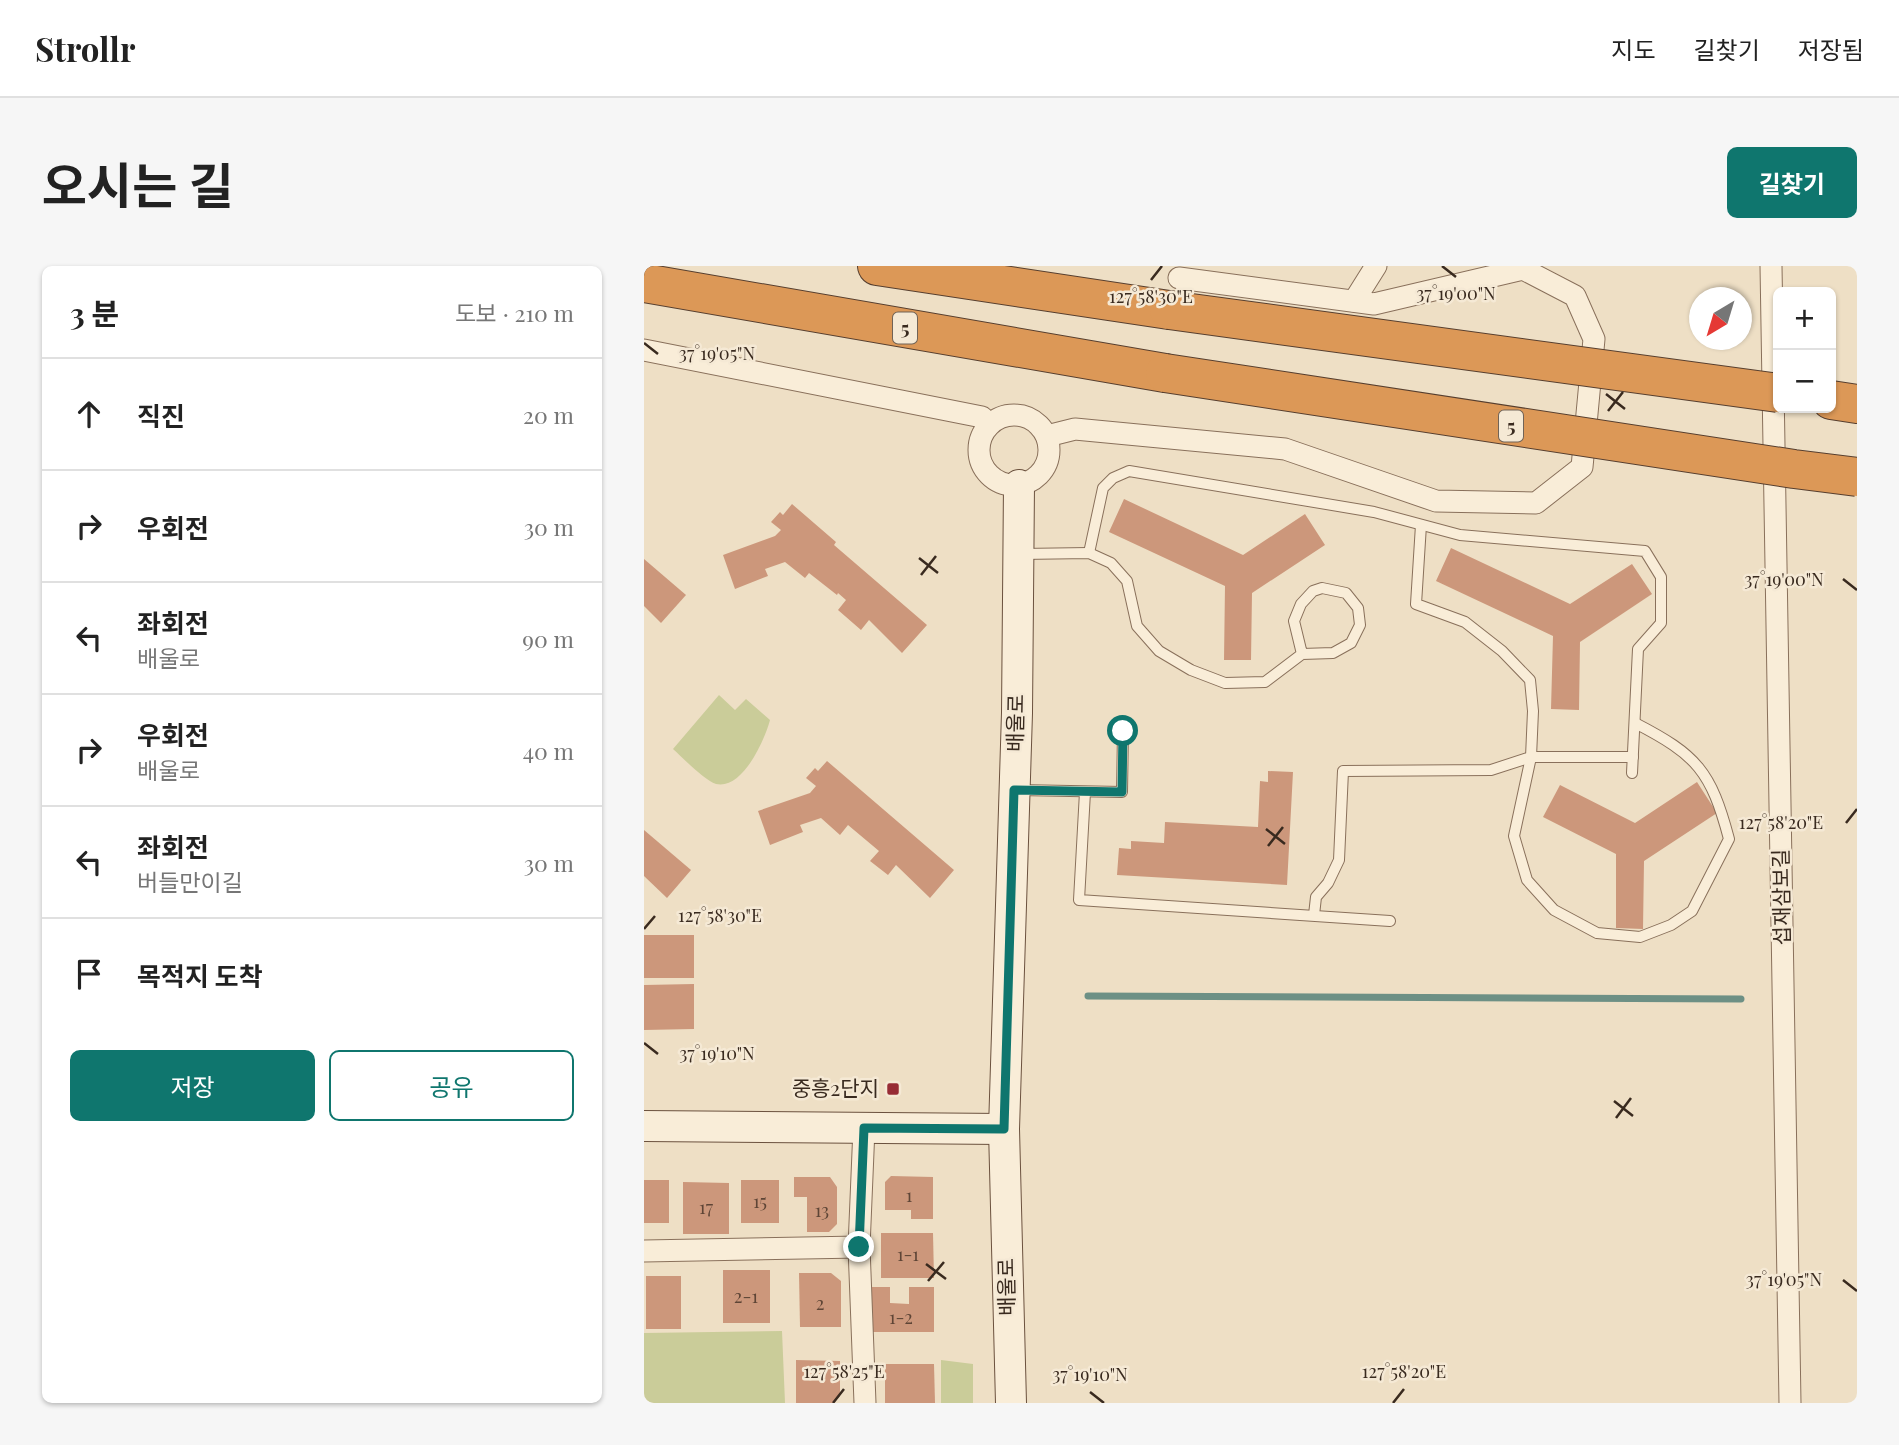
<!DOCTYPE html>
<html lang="ko">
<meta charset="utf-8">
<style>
body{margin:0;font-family:"Playfair Display","Noto Sans KR",serif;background:#f6f6f6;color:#222}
.controls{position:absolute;right:21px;top:21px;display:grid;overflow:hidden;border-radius:10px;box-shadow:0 2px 5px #0004}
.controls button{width:63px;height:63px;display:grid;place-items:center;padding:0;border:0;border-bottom:2px solid #e0e0e0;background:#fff;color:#222;font:35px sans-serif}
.compass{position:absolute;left:1045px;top:21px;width:63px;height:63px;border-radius:50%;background:#fff;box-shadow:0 2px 5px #0004;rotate:218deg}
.stop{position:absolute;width:21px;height:21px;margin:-16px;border:5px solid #0f766e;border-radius:50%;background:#fff}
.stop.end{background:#0f766e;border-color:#fff;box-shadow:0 2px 7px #0008}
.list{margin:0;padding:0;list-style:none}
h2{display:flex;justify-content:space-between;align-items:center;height:91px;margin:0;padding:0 28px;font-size:30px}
h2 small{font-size:23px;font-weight:400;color:#767676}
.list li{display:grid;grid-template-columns:46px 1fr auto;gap:21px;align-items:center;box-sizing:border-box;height:112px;padding:0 28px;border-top:2px solid #e0e0e0}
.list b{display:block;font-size:26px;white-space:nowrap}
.list p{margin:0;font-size:23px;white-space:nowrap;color:#767676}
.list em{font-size:23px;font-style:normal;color:#767676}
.actions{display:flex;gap:14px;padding:21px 28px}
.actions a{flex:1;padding:16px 0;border:2px solid #0f766e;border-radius:10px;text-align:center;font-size:24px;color:#0f766e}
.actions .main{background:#0f766e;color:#fff}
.icon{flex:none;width:38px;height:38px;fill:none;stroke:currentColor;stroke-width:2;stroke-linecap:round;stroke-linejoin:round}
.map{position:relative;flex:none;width:1213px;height:1137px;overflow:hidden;border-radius:10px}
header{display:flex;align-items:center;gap:42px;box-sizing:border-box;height:98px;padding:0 35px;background:#fff;border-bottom:2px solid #e0e0e0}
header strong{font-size:33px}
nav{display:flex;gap:38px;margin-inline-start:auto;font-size:24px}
.intro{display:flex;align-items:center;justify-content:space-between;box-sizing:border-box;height:168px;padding:0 42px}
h1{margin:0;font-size:49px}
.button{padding:18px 32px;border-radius:10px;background:#0f766e;color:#fff;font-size:24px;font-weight:700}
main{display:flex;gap:42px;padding:0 42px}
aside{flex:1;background:#fff;border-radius:10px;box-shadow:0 2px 5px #0004}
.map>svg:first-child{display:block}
.green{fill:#cacc99}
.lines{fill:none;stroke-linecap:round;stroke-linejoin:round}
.stream{stroke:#6d9085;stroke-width:7}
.building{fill:#cc977b}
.lane-casing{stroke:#89705b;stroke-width:12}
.street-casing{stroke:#89705b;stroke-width:23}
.secondary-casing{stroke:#6b513e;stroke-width:32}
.highway-casing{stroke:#573f2f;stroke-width:40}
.lane{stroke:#f9edd8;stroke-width:10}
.street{stroke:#f9edd8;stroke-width:21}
.secondary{stroke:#f9edd8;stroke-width:30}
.highway{stroke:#dc9857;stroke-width:38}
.highway-bridge-casing{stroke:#573f2f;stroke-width:40;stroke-linecap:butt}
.highway-bridge{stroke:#dc9857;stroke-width:38}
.route{stroke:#0f766e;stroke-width:9}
.ticks{fill:none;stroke:#392a1f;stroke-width:2.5}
.poi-dot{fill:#972c35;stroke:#f5e9d5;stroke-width:2.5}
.labels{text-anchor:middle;stroke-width:5;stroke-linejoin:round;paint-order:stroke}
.number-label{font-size:18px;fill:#5e4536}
.shield{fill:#f5e9d5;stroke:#716356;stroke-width:2}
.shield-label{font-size:19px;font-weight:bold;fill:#392a1f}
.street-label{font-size:21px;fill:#392a1f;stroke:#f5e9d5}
.poi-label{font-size:21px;fill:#392a1f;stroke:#f5e9d5;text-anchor:end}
.ticks-label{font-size:18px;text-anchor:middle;fill:#392a1f;stroke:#f5e9d5;stroke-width:5;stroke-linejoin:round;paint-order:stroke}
</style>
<header>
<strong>Strollr</strong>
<nav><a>지도</a><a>길찾기</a><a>저장됨</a></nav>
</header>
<div class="intro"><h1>오시는 길</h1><a class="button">길찾기</a></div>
<main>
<aside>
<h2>3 분<small>도보 · 210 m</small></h2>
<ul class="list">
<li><svg class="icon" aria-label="ahead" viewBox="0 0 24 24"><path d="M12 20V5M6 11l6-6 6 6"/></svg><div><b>직진</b></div><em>20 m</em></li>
<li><svg class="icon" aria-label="right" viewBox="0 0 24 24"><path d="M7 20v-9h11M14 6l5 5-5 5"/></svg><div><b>우회전</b></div><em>30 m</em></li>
<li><svg class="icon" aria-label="left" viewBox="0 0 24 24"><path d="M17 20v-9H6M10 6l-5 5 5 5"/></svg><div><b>좌회전</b><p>배울로</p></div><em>90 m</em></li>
<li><svg class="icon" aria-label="right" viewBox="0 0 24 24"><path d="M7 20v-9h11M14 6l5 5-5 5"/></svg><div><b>우회전</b><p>배울로</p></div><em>40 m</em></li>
<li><svg class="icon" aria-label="left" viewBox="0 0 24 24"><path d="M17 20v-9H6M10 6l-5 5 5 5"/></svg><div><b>좌회전</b><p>버들만이길</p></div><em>30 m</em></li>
<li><svg class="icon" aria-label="arrive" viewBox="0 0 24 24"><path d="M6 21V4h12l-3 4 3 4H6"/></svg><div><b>목적지 도착</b></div></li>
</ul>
<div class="actions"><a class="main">저장</a><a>공유</a></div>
</aside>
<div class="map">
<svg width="1213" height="1137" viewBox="0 0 1213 1137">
<rect width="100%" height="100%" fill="#eedfc5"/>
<g class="green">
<path d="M75,429l16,15 11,-11 24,21c-5,19 -27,70 -54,64 -12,-4 -33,-26 -43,-35z"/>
<polygon points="138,1065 141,1137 0,1137 0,1067"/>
<polygon points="297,1094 329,1098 329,1137 297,1137"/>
</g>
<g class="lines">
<polyline class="stream" points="444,730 1097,733"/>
</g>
<g class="building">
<polygon points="480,233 599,289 661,248 681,279 608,327 607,394 580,394 581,320 465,266"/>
<polygon points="148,238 192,276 190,279 283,359 258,387 225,354 217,364 194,344 202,334 194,327 193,329 165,307 161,312 141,296 121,303 124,310 91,323 79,289 131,270 137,264 127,256 136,246 139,249"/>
<polygon points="807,282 926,338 988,298 1008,328 936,376 935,444 907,443 909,370 792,315"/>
<polygon points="0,293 42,329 17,357 0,340"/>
<polygon points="183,495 310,604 286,632 252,599 244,609 226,595 235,585 204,559 196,569 177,552 156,559 159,566 126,579 114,545 166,527 172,520 162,512 171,502 174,505"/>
<polygon points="624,505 649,506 643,619 473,609 475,582 487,583 487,575 520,577 521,556 614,561 616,515 624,516"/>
<polygon points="1053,516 1073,547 1000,595 999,663 972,662 972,588 899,551 916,519 991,557"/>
<polygon points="0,564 47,604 23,632 0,610"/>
<rect x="0" y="669" width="50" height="43"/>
<polygon points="50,718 50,763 0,764 0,719"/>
<polygon points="247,910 289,911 289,953 267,953 267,944 241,944 241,916"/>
<polygon points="150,911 186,911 193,921 193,958 185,966 163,966 163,931 150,931"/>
<rect x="0" y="914" width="25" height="43"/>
<rect x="97" y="914" width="38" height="43"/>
<polygon points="39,916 85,917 85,968 39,968"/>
<polygon points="237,967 289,967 290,1012 237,1012"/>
<rect x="79" y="1004" width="47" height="53"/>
<polygon points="155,1007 187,1007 197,1015 197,1061 156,1061"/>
<rect x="2" y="1010" width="35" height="53"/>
<polygon points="226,1021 246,1021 246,1037 265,1038 265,1021 290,1021 290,1066 225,1066"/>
<polygon points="152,1094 196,1095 196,1130 190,1137 152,1137"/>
<polygon points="241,1098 290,1098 291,1137 241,1137"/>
</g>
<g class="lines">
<g class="lane-casing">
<g id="lane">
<path d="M777,259l-5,79 49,18 37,29 28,29 3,31 -2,46 -17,79 13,44 27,30 43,23 43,4 31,-12 21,-14 37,-72c-18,-68 -32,-84 -94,-116"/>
<polyline points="445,287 459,222 469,212 485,205 730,246 816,269 1001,285 1017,311 1017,357 994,383 988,507"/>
<polyline points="377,288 445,287 467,297 483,315 493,360 515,385 547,404 581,417 621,416 658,388 689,387 707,377 716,359 714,342 702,327 678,322 669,325 657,338 650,355 658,388"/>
<polyline points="374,524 478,526 479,465"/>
<polyline points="441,526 435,634 746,655"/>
<polyline points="670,649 672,631 684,617 695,594 699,505 847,504 887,491 989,491"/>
</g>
</g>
<g class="street-casing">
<g id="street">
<polyline points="1127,0 1146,1137"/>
<polyline points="710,35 732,0"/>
<polyline points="0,84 338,151 345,159"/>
<circle cx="370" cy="184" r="35"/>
<polyline points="403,170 431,163 641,183 792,235 892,237 938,201 950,73 931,30 879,3 730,38 535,12"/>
<polyline points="220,862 215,981 221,1137"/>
<polyline points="0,985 215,981"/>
</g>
</g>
<g class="secondary-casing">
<g id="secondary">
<polyline points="0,860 360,863"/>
<polyline points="367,1137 360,863 373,447 375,219"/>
</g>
</g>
<g class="highway-casing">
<g id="highway">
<polyline points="233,0 525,44"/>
<polyline points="0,17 521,107"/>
<polyline points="1187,134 1213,138"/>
</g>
</g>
<use href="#lane" class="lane"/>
<use href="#street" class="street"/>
<use href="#secondary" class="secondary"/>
<use href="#highway" class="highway"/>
<g class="highway-bridge-casing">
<g id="highway-bridge">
<polyline points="525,44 1134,127"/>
<polyline points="521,107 1150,203 1213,211"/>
</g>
</g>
<use href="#highway-bridge" class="highway-bridge"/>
</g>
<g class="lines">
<polyline class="route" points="215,981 220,862 360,863 370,524 478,526 479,465"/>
</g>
<path class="ticks" d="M798,0l14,11M507,14l11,-14M0,77l14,11M962,128l19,15M964,145l15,-19M275,292l19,15M277,309l15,-19M1199,313l14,11M1202,557l11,-14M622,563l19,15M624,580l15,-19M0,663l11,-13M0,777l14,11M970,835l19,15M972,852l15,-20M282,998l20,15M1199,1014l14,11M284,1015l16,-19M446,1126l14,11M189,1137l11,-14M749,1137l11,-14"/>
<rect class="poi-dot" x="242" y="816" width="14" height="14" rx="3.5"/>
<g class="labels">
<g class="number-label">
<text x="265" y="936">1</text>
<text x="116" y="942">15</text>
<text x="62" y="948">17</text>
<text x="178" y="951">13</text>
<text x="264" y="995">1-1</text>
<text x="102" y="1037">2-1</text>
<text x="176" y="1044">2</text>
<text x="257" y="1058">1-2</text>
</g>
<g class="shield">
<rect x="249" y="46.5" width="24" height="31" rx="5"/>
<rect x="855" y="144.5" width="24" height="31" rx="5"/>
</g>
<g class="shield-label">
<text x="261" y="69">5</text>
<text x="867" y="167">5</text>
</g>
<g class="street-label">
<text transform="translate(372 457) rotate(-89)" y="7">배울로</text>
<text transform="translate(1138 631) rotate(-91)" y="7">섭재삼보길</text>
<text transform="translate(363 1021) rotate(-91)" y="7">배울로</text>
</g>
<g class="poi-label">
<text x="235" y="830">중흥2단지</text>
</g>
</g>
<g class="ticks-label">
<text x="812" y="34">37°19'00"N</text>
<text x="507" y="37">127°58'30"E</text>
<text x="73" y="94">37°19'05"N</text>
<text x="1140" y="320">37°19'00"N</text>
<text x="1137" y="563">127°58'20"E</text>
<text x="76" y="656">127°58'30"E</text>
<text x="73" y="794">37°19'10"N</text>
<text x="1140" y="1020">37°19'05"N</text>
<text x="200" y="1112">127°58'25"E</text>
<text x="760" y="1112">127°58'20"E</text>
<text x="446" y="1115">37°19'10"N</text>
</g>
</svg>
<div class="controls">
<button>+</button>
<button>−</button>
</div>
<svg class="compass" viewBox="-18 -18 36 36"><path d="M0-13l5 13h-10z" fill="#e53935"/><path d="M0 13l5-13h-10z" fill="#767676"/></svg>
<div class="stop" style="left:479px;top:465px"></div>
<div class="stop end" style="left:215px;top:981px"></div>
</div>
</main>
